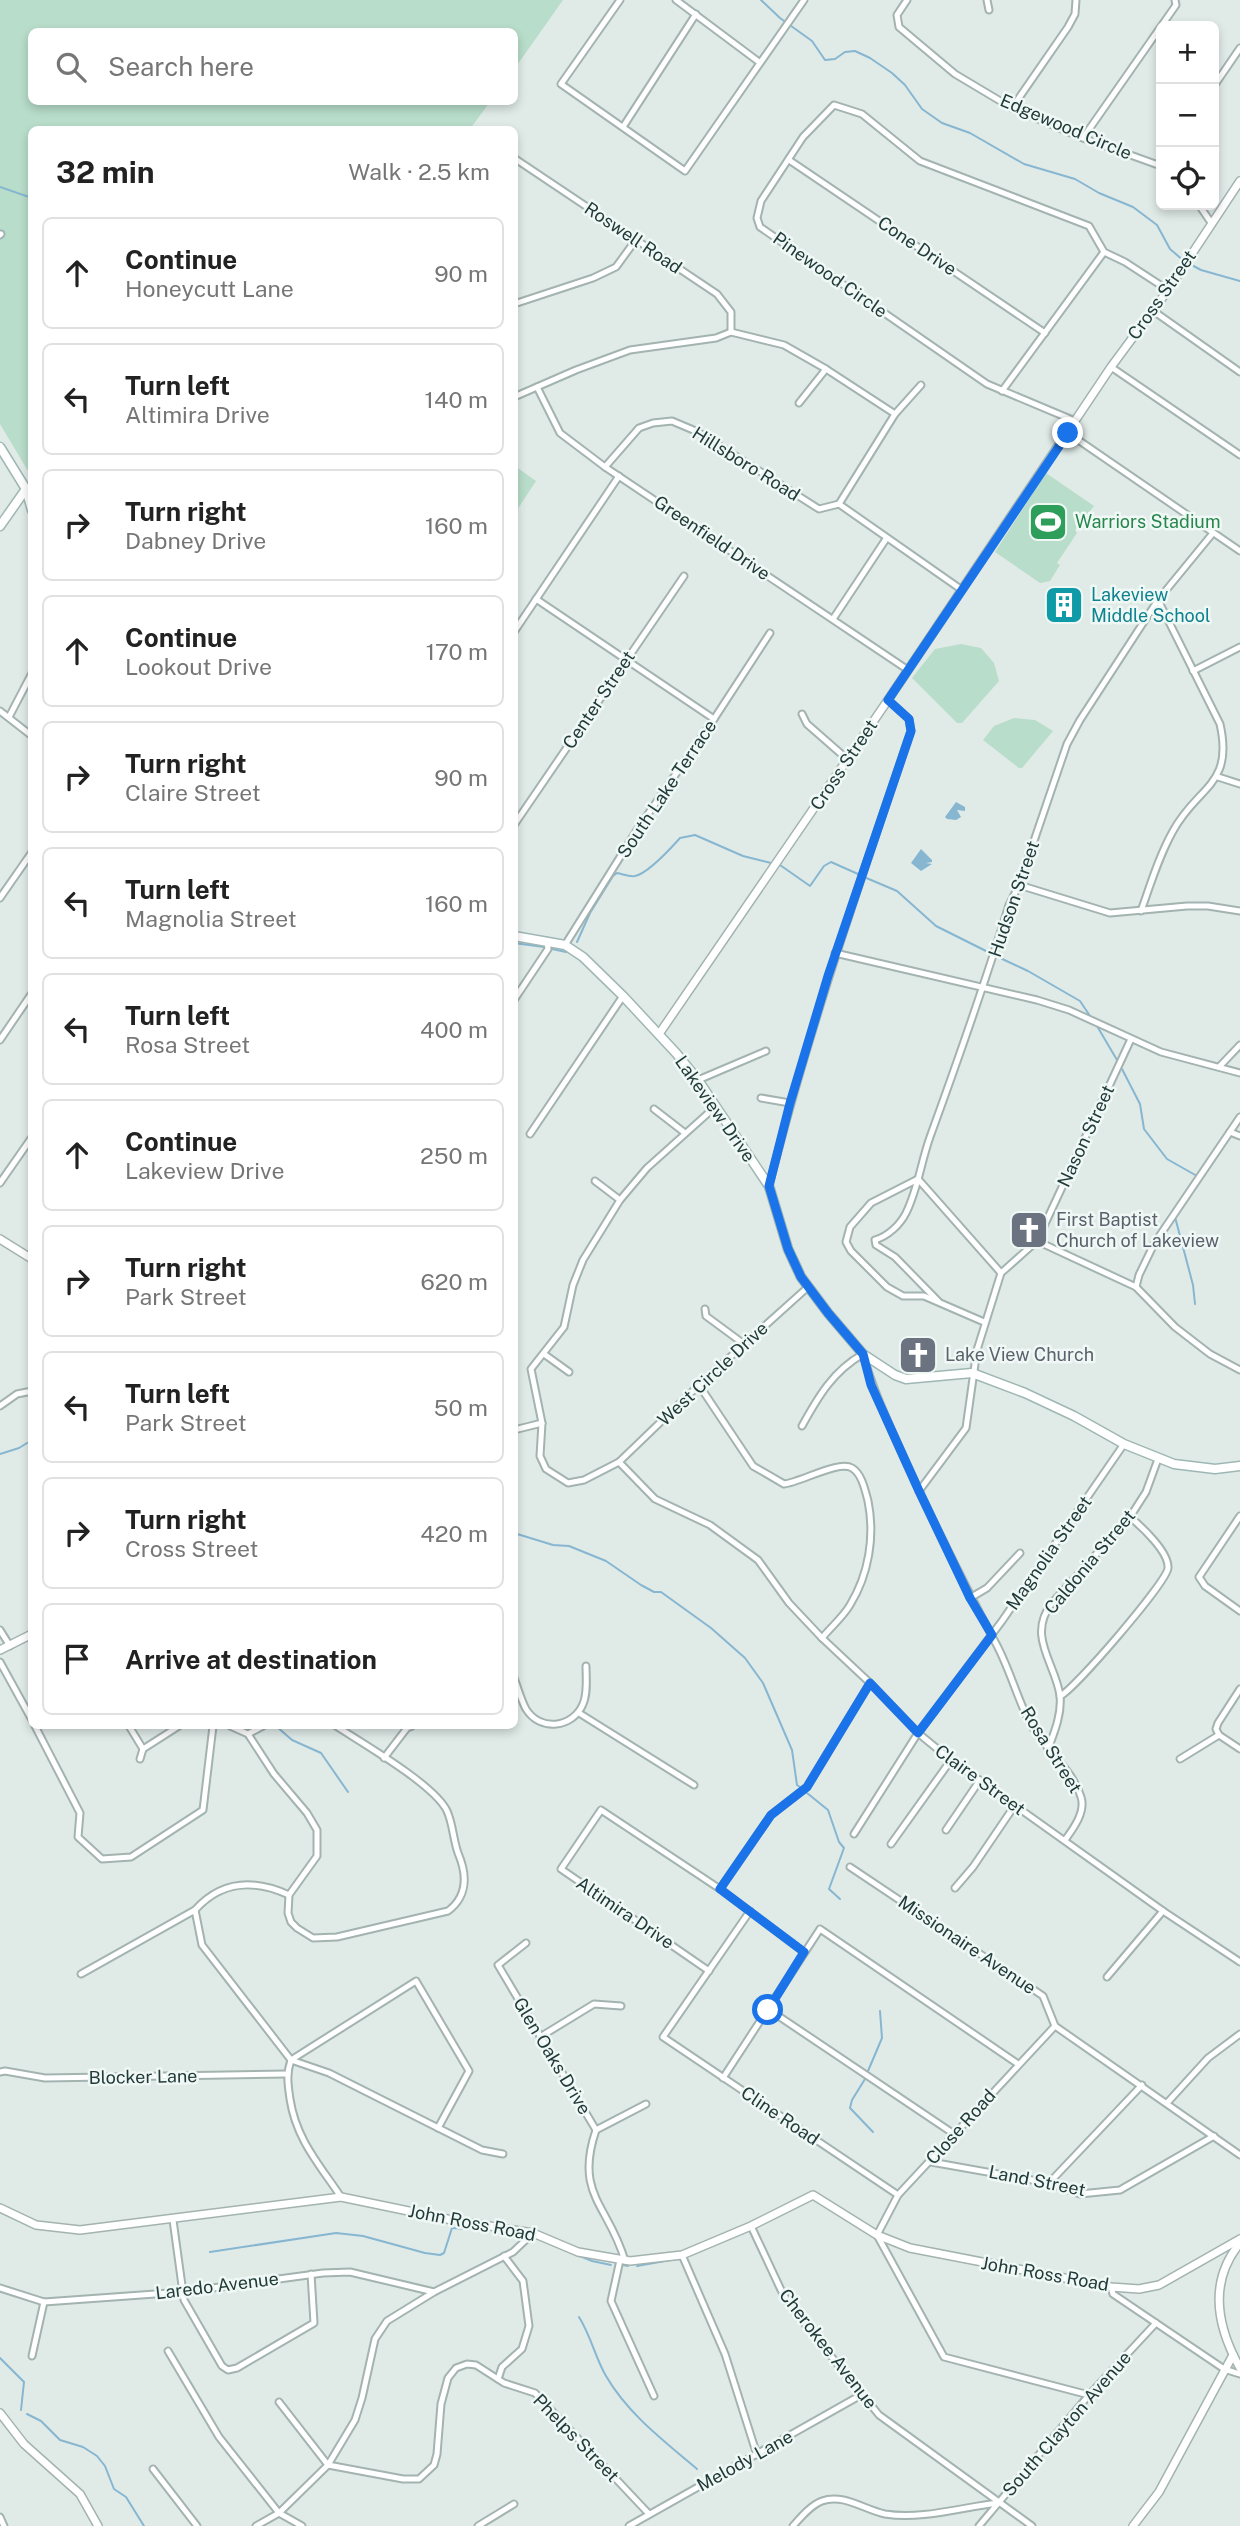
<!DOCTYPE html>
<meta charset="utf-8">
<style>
body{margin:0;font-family:"Public Sans",sans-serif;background:#f2f2f2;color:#222}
.controls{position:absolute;right:21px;top:21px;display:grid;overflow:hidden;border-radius:10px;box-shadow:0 4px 10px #0003}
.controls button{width:63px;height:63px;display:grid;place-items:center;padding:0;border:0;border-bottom:2px solid #e0e0e0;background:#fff;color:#222;font:35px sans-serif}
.stop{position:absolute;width:21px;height:21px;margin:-16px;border:5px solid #1a73e8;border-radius:50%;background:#fff}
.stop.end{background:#1a73e8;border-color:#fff;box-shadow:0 2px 7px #0008}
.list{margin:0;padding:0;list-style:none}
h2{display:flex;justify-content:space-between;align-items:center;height:91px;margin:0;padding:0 28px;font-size:30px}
h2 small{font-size:23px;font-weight:400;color:#767676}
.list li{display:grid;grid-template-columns:46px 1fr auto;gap:21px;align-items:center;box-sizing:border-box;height:112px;margin:0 14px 14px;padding:0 14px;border:2px solid #e0e0e0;border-radius:10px}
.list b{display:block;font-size:26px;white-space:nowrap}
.list p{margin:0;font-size:23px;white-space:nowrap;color:#767676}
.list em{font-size:23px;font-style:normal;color:#767676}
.icon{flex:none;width:38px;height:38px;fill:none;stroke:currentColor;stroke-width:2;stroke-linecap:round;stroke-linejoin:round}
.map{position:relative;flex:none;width:1240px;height:2526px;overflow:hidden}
.search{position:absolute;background:#fff;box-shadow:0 4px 10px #0003;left:28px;top:28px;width:490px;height:77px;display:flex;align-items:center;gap:18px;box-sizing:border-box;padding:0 24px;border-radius:10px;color:#767676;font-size:26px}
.panel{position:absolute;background:#fff;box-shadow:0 4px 10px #0003;left:28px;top:126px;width:490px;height:1603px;border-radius:10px}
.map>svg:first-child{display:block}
.green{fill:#b8ddca}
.water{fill:#87b6d1}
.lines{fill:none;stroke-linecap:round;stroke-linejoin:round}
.stream{stroke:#87b6d1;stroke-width:2}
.minor-casing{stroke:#a3b3b0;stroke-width:9}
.tertiary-casing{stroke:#a3b3b0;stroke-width:10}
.secondary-casing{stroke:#9fb7b3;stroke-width:11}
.minor{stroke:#fff;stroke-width:5}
.tertiary{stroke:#fff;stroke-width:7}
.secondary{stroke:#fff;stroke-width:8}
.route{stroke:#1a73e8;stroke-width:9}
.labels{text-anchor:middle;stroke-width:5;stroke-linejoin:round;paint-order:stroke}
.street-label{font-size:18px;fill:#213b3a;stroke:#f0f8f5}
.leisure-label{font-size:18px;fill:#27864d;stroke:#f0f8f5;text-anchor:start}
.culture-label{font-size:18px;fill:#0d838f;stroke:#f0f8f5;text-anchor:start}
.worship-label{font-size:18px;fill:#5b616d;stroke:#f0f8f5;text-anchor:start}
</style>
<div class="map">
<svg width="1240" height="2526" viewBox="0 0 1240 2526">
<rect width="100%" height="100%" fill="#e0ebe8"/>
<g class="green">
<polygon points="0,0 563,0 515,68 514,32 32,32 32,102 490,102 470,129 32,130 31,476 0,424"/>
<polygon points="515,466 536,481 515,513"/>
<polygon points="1046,473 1094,506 1075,530 1077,533 1057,563 1060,565 1050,581 1040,583 995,552"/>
<polygon points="961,644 981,648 994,663 999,681 962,723 957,723 912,678 935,649"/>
<polygon points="1014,718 1035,720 1053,731 1022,768 1019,768 983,740 994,726"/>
</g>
<g class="water">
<polygon points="956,802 965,807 965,811 957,810 961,817 956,820 947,819 945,817"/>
<polygon points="921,849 932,860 932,862 926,863 932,864 921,871 911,863"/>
</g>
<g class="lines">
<g class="stream">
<polyline points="761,0 780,18 812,41 825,60 835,59 845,52 855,51 870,58 892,73 905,85 922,109 942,123 970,133 1024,164 1075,179 1099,193 1133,207 1157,225 1170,249 1184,261"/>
<polyline points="0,187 32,198"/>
<polyline points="1188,263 1201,270 1240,281"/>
<polyline points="780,865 810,886 824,866 831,862 858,874"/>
<polyline points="864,877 897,891 936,926 990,953"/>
<path d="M577,942l13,-29 23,-37 4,-3c6,1 12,4 18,3 14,-3 36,-28 45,-38l15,-3 48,21 28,7"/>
<polyline points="514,943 544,947"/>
<polyline points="552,949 566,952"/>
<polyline points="998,957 1028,971 1080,1001 1090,1016"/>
<polyline points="1097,1026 1117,1060"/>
<polyline points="1122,1069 1140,1104 1144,1129 1167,1159 1197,1176"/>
<polyline points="1175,1217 1193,1285 1195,1304"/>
<polyline points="0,1454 19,1448 32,1440"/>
<polyline points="514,1533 553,1545 569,1546 606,1561 641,1585 654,1592 661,1592 711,1628 745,1658 763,1683 792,1750 797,1785 800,1787"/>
<polyline points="276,1726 292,1740 321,1753 348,1792"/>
<polyline points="807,1793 828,1810 839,1842 844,1848 829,1889 840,1899"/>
<polyline points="868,2071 882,2038 880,2011"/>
<polyline points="865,2079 852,2100 850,2108 873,2132"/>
<polyline points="548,2243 592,2261 611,2265"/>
<polyline points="210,2252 336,2233 363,2236 425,2253 440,2255 444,2253 452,2228 490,2230"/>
<polyline points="623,2265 628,2266"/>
<polyline points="637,2266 676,2259"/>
<path d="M579,2317c12,19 16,40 27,59 22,38 58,65 91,93"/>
<polyline points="0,2358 24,2382 21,2410"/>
<polyline points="27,2414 41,2421 60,2440 83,2447 97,2456 105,2466 114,2489 126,2497 144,2526"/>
</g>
<g class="minor-casing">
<g id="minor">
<polyline points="620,0 561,84 685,171 804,0"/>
<polyline points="676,0 759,62"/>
<polyline points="907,0 897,15 899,27 955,74 1012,108 1083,138 1161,166"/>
<polyline points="987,0 989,10"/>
<polyline points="1214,86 1240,48"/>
<polyline points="1012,108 1068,27 1075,14 1076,0"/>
<polyline points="623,127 696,14"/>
<polyline points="1083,138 1176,5 1175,0"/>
<polyline points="514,158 717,294 731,312 731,332"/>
<polyline points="789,160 1045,333"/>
<polyline points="1199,205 1212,224"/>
<polyline points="0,235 1,234"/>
<polyline points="514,304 593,278 616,267 635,241"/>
<polyline points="1152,310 1240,372"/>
<polyline points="1111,367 1240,455"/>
<polyline points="537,387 560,433 605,467 908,670"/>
<polyline points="1002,391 1104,252"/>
<polyline points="514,397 576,370 630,350 716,338 731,332 784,345 826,369 895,414"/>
<polyline points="799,403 826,369"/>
<polyline points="1075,421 987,384 760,227 757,218 761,201 803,137 834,105 862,114 920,161 1089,226 1104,252 1125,262 1168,290"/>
<polyline points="1068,433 1240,551"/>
<polyline points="605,467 639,428 653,423 672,421 698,432 819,509 839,504 962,590"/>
<polyline points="839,504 895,414 921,385"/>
<polyline points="536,599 714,719"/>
<polyline points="833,619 886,539"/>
<polyline points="514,632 619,476"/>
<polyline points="1193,671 1240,647"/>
<polyline points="0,711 32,736"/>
<polyline points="802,714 807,724 847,759"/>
<polyline points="9,717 32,673"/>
<polyline points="1218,777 1240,784"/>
<polyline points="514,825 684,576"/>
<polyline points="1019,885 1110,913 1187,906 1208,906 1240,911"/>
<polyline points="0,898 32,852"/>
<path d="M1141,911c10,-28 18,-55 32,-80 24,-45 61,-45 47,-107l-62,-124"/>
<polyline points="565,945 637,830 714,719 770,633"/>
<polyline points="835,953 1037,1000 1069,1010 1161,1052 1240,1073"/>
<polyline points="514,1000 548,949 547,941"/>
<polyline points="0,1040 32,993"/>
<polyline points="1220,1066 1240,1045"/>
<polyline points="698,1080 766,1051"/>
<polyline points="761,1098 790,1103"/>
<polyline points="715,1107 647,1168 620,1200 583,1260 573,1285 564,1327 531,1369 542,1423 540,1456 546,1469 568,1483 584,1480 619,1462 699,1385 808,1287"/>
<polyline points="654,1109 685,1133"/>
<polyline points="1230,1132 1240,1136"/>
<polyline points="530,1134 623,996"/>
<polyline points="918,1179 871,1203 850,1227 846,1242 851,1251 887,1287 903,1296 924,1296 984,1322"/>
<polyline points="918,1179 1001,1273"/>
<polyline points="595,1181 620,1200"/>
<polyline points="0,1183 32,1137"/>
<path d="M769,1186c39,-155 91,-304 142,-455l-2,-12 -21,-19"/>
<polyline points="1037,1241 1136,1287 1175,1327 1210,1354 1240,1370"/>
<polyline points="1136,1287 1139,1275 1154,1244 1240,1117"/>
<path d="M938,1301l-43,-44 -19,-12 -1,-5c13,-4 25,-15 31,-27 12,-24 15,-51 24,-76 28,-77 55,-154 79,-232l10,-20 48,-141 13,-24 78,-120 55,-67"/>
<polyline points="705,1309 706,1316 744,1344"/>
<polyline points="544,1354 569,1372"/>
<path d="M699,1385l54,81 31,18c17,-2 55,-24 68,-16 10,6 13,22 16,33 7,35 1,73 -18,104 -7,12 -19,22 -28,33"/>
<polyline points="0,1406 17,1394 32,1391"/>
<path d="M802,1426c16,-29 31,-55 61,-72 10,37 26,70 41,104 28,62 58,122 90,182 15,26 22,56 36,83 14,26 42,45 51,74 5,15 -8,32 -16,43"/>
<polyline points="514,1430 542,1423"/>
<polyline points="619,1462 655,1499 710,1525 758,1560 789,1603 822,1638 870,1683 918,1733 951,1760 1163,1911 1240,1962"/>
<polyline points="919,1491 966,1428 977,1350 1001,1273 1037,1241 1131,1039"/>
<polyline points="1240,1516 1199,1577 1205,1586 1240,1611"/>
<polyline points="970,1598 987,1588 1020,1553"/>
<polyline points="0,1630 10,1646"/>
<polyline points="0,1662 32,1720"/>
<path d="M514,1678c4,10 7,22 12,31 14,23 47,19 57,-5 5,-11 3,-27 3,-38"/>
<path d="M1060,1696c14,-6 107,-114 108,-128 1,-16 -26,-41 -38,-51"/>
<polyline points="579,1713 694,1785"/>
<polyline points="35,1726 80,1813 78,1837 102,1859 131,1857 203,1810 213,1726"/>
<polyline points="129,1726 143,1749 140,1759"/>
<polyline points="230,1726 248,1734 263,1726"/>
<path d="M248,1734l26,40 33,39 10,17v26l-28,39 -1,18 3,9 6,6 16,10 24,-1 111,-26c20,-15 19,-37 10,-58 -5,-14 -5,-29 -11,-42 -12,-26 -85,-68 -111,-85"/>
<polyline points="1219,1735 1216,1729 1218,1723 1240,1689"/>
<polyline points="1219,1735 1240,1749"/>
<polyline points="143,1749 179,1726"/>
<path d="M1048,1749c6,-16 14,-35 12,-53 -4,-32 -34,-60 -8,-93l78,-86 16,-25 12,-33"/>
<polyline points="384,1758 407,1728 412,1726"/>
<polyline points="1180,1759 1219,1735"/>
<polyline points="946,1830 980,1780"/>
<polyline points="854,1834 918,1733 1002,1621 1124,1444"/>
<polyline points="891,1844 951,1760"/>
<polyline points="850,1867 1043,1996 1055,2026 1240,2155"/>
<polyline points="955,1888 973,1867 1015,1805"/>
<polyline points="720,1889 771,1815 807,1787 870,1683"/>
<path d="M195,1910l7,35 89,115c-5,14 -3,25 -1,39 6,40 29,65 51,98"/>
<polyline points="750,1911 663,2037 898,2195"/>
<path d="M526,1943l-28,22 98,165c-22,65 13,75 29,131"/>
<polyline points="709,1971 561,1869 601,1810 720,1889 804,1952"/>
<path d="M81,1974l114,-64c27,-30 59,-31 94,-15"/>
<polyline points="1107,1977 1163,1911"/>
<polyline points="768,2009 954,2134"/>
<polyline points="1055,2026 898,2195 877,2235 944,2357 1089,2395"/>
<polyline points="540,2037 594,2004 621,2006"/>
<polyline points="291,2060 416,1981 469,2071 438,2128"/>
<polyline points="291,2060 329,2073 482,2150 503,2154"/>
<polyline points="0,2072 5,2071 45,2078 287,2074"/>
<polyline points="723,2078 820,1929 1018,2064"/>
<polyline points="1167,2103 1208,2058 1240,2034"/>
<polyline points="596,2130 646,2104"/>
<polyline points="931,2162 1049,2183 1080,2194 1120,2190 1214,2136"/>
<polyline points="1049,2183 1142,2085"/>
<polyline points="173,2220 184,2300 222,2366 228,2370 237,2368 314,2323 311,2274"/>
<polyline points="751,2226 781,2290 791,2307 879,2415 1032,2526"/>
<polyline points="682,2255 725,2354 757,2455"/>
<polyline points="620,2260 611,2301 654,2396"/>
<polyline points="1111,2287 1113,2294 1224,2369 1240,2374"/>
<polyline points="0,2288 44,2302 183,2292 323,2273 350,2272 434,2292"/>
<polyline points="168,2351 219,2437 279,2513 302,2526"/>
<polyline points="32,2356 44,2302"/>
<polyline points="498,2379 502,2367 522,2349 529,2326 523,2281 504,2256"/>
<polyline points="279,2402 328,2465 403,2479 419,2479 434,2465 437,2454 441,2404 448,2378 456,2368 467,2364 476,2365 504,2383 535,2393 649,2514"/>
<polyline points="153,2469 197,2526"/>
<polyline points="0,2517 4,2526"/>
<polyline points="256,2526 279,2513 328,2465 355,2420 362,2398 375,2339 387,2321 434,2292 513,2252 533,2233"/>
<polyline points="478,2526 514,2504"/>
<polyline points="629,2526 861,2395"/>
<path d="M793,2526c8,-9 18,-21 29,-25 21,-8 43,9 63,13 37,6 77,-7 114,-11"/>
<polyline points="979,2526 1089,2395 1156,2323"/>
</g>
</g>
<g class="tertiary-casing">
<g id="tertiary">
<polyline points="659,1034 888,700 1111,367 1168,290 1240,181"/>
<polyline points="0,1239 32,1259"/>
<polyline points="0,1650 32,1634"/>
<polyline points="0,2208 36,2225 80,2230 341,2197 452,2220 533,2233 578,2252 630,2261 682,2255 751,2226 813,2195 877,2235 910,2248 1111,2287 1139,2289 1159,2285 1240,2239"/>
<path d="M1240,2243c-32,39 -23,84 0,125"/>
<polyline points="0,2413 24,2444 80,2494 98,2526"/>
<polyline points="1133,2526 1159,2492 1233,2355"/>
</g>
</g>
<g class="secondary-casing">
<g id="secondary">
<polyline points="0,447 26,489 32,510"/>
<polyline points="0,526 26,489"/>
<polyline points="514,936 565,945 583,957 623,996 676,1053 698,1080 769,1186 788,1249 801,1277 828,1313 863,1354 895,1375 906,1379 972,1373 1025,1393 1074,1416 1124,1444 1174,1464 1215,1469 1240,1466"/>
</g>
</g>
<use href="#minor" class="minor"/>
<use href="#tertiary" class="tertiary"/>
<use href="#secondary" class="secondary"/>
</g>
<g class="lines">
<polyline class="route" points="768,2010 804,1952 720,1889 771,1815 807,1787 870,1683 918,1733 992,1635 970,1598 919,1491 871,1385 863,1354 828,1313 801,1277 788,1249 769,1186 790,1103 828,976 911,731 909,719 888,700 1068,433"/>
</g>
<defs>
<g id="stadium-square" transform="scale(2.0125)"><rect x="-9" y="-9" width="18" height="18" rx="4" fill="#2e9e5b" stroke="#f0f8f5"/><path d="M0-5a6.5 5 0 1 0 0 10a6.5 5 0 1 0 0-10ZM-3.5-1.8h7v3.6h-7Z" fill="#fff"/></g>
<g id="building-square" transform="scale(2.0125)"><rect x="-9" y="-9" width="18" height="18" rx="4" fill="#0f9aa8" stroke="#f0f8f5"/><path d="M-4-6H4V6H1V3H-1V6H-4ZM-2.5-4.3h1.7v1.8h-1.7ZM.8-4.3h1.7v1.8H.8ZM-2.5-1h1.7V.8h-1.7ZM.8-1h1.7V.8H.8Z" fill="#fff"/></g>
<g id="church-square" transform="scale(2.0125)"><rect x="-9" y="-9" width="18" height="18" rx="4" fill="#6b7280" stroke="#f0f8f5"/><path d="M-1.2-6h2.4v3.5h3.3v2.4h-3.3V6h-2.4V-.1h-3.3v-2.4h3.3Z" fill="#fff"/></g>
</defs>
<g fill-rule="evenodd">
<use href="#stadium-square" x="1048" y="522"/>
<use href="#building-square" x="1064" y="605"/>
<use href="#church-square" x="1029" y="1230"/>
<use href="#church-square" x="918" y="1355"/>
</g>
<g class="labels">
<g class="street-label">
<text transform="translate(1066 127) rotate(23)" y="6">Edgewood Circle</text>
<text transform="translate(633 238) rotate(34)" y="6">Roswell Road</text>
<text transform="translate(917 246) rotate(34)" y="6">Cone Drive</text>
<text transform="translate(830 275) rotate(35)" y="6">Pinewood Circle</text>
<text transform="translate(1162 295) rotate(-55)" y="6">Cross Street</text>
<text transform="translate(746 464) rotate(32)" y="6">Hillsboro Road</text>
<text transform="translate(712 538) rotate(34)" y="6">Greenfield Drive</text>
<text transform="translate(599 700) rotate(-56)" y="6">Center Street</text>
<text transform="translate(844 765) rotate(-56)" y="6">Cross Street</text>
<text transform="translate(667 789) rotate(-56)" y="6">South Lake Terrace</text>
<text transform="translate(1014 899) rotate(-71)" y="6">Hudson Street</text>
<text transform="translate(715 1109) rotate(55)" y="6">Lakeview Drive</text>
<text transform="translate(1086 1136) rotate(-65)" y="6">Nason Street</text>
<text transform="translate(713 1374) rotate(-43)" y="6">West Circle Drive</text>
<text transform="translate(1049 1553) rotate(-55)" y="6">Magnolia Street</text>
<text transform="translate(1090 1562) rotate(-50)" y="6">Caldonia Street</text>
<text transform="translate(1051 1750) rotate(58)" y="6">Rosa Street</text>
<text transform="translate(980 1780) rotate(36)" y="6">Claire Street</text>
<text transform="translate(625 1913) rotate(34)" y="6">Altimira Drive</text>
<text transform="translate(967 1945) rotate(34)" y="6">Missionaire Avenue</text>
<text transform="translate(552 2056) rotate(59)" y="6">Glen Oaks Drive</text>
<text transform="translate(143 2077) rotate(-1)" y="6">Blocker Lane</text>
<text transform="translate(780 2116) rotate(34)" y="6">Cline Road</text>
<text transform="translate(961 2127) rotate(-48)" y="6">Close Road</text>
<text transform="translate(1037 2181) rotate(11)" y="6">Land Street</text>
<text transform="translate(472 2223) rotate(11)" y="6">John Ross Road</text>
<text transform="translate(1045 2274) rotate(10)" y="6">John Ross Road</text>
<text transform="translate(217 2286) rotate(-7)" y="6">Laredo Avenue</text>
<text transform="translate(828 2349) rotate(52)" y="6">Cherokee Avenue</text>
<text transform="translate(1067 2424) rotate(-49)" y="6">South Clayton Avenue</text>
<text transform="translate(576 2438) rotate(46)" y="6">Phelps Street</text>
<text transform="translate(745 2461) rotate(-29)" y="6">Melody Lane</text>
</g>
<g class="leisure-label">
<text x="1075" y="528">Warriors Stadium</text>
</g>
<g class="culture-label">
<text x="1091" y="601">Lakeview<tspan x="1091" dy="21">Middle School</tspan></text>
</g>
<g class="worship-label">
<text x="1056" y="1226">First Baptist<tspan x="1056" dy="21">Church of Lakeview</tspan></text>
<text x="945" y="1361">Lake View Church</text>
</g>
</g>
</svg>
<div class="controls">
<button>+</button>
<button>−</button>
<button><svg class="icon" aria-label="locate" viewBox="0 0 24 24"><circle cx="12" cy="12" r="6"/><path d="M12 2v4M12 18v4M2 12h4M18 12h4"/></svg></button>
</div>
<div class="stop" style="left:768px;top:2010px"></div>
<div class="stop end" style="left:1068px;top:433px"></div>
<div class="search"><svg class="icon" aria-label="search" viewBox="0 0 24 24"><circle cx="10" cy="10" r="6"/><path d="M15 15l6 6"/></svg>Search here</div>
<section class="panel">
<h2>32 min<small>Walk · 2.5 km</small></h2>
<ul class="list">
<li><svg class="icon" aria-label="ahead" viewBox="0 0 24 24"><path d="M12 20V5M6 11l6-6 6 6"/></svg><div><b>Continue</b><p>Honeycutt Lane</p></div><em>90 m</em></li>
<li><svg class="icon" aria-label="left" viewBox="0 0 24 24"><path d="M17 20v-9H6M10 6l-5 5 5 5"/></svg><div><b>Turn left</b><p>Altimira Drive</p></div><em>140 m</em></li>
<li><svg class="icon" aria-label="right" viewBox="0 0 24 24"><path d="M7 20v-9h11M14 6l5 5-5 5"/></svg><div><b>Turn right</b><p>Dabney Drive</p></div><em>160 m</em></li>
<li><svg class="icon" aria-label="ahead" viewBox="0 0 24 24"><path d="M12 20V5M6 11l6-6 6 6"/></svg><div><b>Continue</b><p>Lookout Drive</p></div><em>170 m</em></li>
<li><svg class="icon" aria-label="right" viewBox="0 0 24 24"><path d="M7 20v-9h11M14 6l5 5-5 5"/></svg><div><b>Turn right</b><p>Claire Street</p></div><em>90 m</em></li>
<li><svg class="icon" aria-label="left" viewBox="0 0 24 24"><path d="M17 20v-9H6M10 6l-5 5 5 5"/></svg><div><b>Turn left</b><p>Magnolia Street</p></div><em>160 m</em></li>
<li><svg class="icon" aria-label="left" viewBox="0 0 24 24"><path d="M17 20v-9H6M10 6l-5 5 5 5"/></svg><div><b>Turn left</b><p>Rosa Street</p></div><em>400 m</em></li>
<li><svg class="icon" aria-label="ahead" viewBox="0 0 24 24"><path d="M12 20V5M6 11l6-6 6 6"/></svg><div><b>Continue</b><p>Lakeview Drive</p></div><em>250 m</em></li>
<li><svg class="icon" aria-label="right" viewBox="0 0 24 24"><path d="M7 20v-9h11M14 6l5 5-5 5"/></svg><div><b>Turn right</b><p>Park Street</p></div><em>620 m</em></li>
<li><svg class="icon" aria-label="left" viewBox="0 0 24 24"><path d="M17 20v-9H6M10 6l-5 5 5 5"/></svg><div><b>Turn left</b><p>Park Street</p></div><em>50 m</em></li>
<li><svg class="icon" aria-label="right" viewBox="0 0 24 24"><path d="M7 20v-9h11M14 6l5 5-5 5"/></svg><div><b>Turn right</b><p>Cross Street</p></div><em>420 m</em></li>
<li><svg class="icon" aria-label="arrive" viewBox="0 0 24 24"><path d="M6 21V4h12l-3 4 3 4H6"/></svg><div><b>Arrive at destination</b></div></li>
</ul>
</section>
</div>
